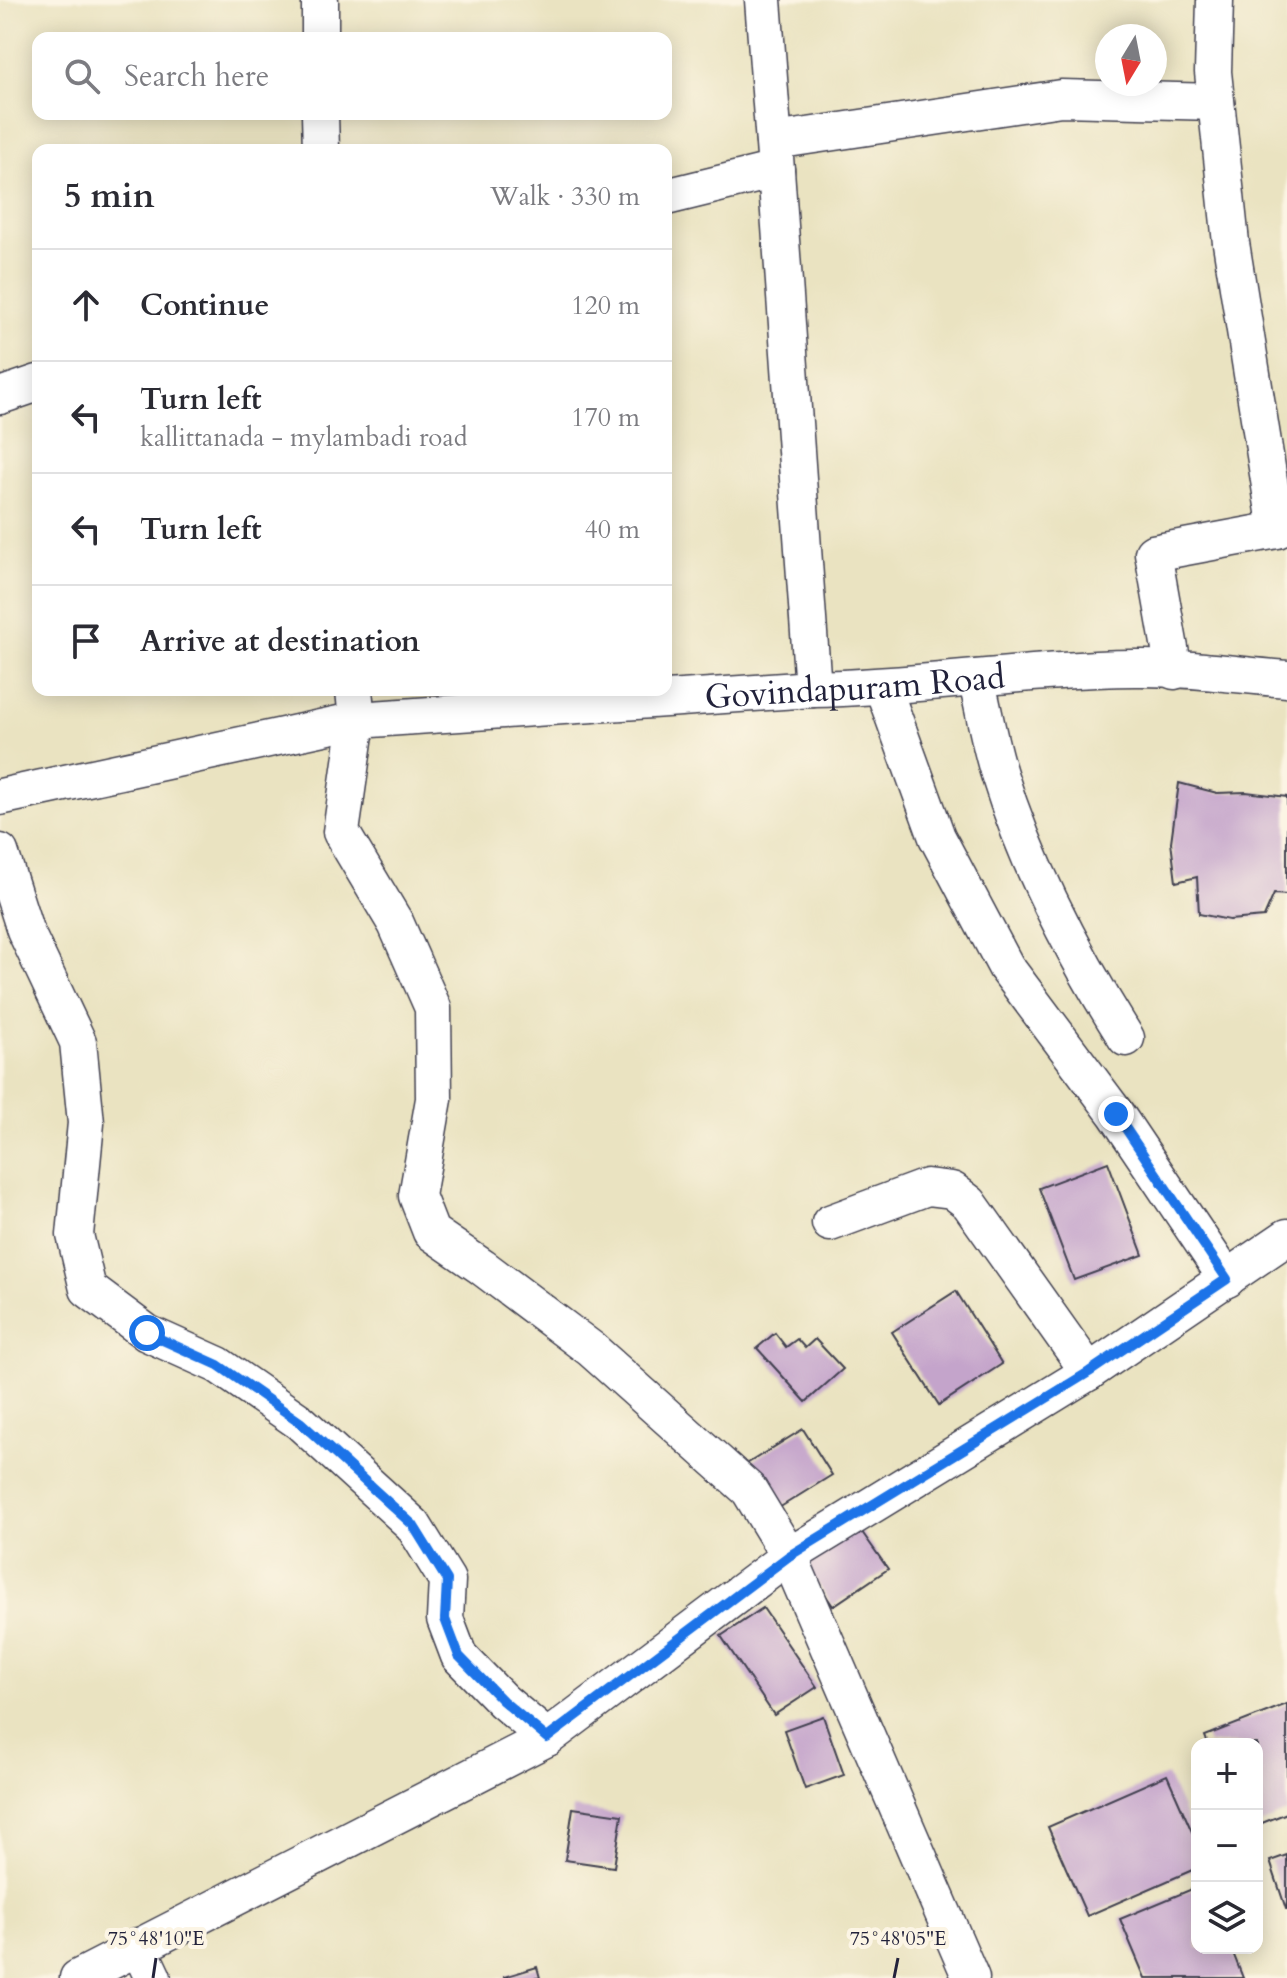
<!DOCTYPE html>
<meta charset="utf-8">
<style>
body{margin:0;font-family:Cardo,serif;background:#f2f2f3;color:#2b2b33}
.controls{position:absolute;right:24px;bottom:24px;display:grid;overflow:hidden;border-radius:16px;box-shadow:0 4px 20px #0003}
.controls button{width:72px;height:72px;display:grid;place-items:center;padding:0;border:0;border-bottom:2px solid #e1e1e2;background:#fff;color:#2b2b33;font:40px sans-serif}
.compass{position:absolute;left:1095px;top:24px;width:72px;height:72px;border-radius:50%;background:#fff;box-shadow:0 4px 20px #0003;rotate:190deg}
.stop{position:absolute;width:24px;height:24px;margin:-18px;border:6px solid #1a73e8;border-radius:50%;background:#fff}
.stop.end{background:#1a73e8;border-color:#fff;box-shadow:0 2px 8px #0008}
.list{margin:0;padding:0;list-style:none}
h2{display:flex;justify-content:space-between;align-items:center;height:104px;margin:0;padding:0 32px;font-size:34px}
h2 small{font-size:26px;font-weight:400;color:#7c7c81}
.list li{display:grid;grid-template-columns:52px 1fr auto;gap:24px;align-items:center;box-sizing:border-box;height:112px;padding:0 32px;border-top:2px solid #e1e1e2}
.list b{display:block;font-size:30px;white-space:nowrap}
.list p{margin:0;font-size:26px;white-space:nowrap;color:#7c7c81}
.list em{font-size:26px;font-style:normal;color:#7c7c81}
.icon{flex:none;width:44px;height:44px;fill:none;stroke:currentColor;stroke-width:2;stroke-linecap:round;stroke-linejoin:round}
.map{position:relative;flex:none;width:1287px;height:1978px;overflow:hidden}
.search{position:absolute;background:#fff;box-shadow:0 4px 20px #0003;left:32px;top:32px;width:640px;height:88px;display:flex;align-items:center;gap:20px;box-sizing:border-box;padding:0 28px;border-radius:16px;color:#7c7c81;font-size:30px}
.panel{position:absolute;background:#fff;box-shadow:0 4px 20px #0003;left:32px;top:144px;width:640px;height:552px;border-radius:16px}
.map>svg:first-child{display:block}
.building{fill:#c4a4cb}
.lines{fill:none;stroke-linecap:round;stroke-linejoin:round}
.minor-casing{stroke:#403f4f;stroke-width:39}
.minor{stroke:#fff;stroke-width:36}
.route{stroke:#1a73e8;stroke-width:10}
.ticks{fill:none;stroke:#22223b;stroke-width:3}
.labels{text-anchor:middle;stroke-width:8;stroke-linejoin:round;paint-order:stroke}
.street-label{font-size:34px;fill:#22223b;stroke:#fcf5e5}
.ticks-label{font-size:20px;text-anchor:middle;fill:#22223b;stroke:#fcf5e5;stroke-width:8;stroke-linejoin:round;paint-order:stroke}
</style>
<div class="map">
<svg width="1287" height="1978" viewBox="0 0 1287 1978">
<rect width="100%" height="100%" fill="#fcf5e5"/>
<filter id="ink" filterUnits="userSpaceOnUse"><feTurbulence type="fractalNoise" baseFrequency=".0125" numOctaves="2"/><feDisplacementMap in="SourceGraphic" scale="16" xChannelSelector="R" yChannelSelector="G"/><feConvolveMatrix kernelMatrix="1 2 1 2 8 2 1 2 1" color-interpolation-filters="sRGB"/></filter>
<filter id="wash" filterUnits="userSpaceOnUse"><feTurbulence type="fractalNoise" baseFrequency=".006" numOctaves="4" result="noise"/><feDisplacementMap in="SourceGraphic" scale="32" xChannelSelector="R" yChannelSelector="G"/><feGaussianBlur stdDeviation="1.8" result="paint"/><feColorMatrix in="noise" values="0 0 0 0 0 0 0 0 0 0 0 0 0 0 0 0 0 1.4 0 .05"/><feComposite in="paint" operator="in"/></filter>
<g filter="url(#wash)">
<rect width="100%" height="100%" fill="#eae3c1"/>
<g id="blocks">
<g class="building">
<polygon points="1179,783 1217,793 1246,792 1287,797 1287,895 1274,894 1264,917 1229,920 1199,914 1197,877 1176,882 1171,842"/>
<polygon points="1108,1162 1143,1255 1074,1280 1039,1188"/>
<polygon points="956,1291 1002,1364 939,1405 892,1332"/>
<polygon points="775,1333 786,1347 797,1339 805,1348 815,1339 843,1369 806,1402 757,1348"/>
<polygon points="803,1429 832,1475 774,1511 745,1465"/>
<polygon points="857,1525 888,1569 833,1606 803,1562"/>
<polygon points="763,1608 817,1687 774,1715 721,1636"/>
<polygon points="1287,1704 1287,1813 1257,1825 1257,1744 1208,1744 1205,1736"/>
<polygon points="823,1716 844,1775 805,1789 784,1730"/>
<polygon points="1167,1775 1197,1843 1197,1868 1087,1916 1048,1827"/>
<polygon points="573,1808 622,1815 614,1867 565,1860"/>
<polygon points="1287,1855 1287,1909 1286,1909 1270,1861"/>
<polygon points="1197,1887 1197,1948 1231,1948 1243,1978 1145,1978 1120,1919"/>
<polygon points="537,1967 540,1978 504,1978 504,1977"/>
</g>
</g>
</g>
<g filter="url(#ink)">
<use href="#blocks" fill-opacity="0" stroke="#403f4f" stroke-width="2"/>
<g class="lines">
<g class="minor-casing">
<g id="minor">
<polyline points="320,0 320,38"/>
<polyline points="320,114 321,150"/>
<polyline points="774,141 1061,98 1216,102"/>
<polyline points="776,170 813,689"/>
<polyline points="666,197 776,170 763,0"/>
<polyline points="0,396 38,383"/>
<polyline points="1174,671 1153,553 1277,530 1231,243 1213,72 1215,0"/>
<path d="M976,678c8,32 13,65 23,96 29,94 75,181 127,264"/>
<polyline points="883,688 937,837 1006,967 1116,1114 1227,1279"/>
<polyline points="354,690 357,720 341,832 396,924 433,1008 434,1099 417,1196 431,1232 482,1267 591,1349 749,1490 789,1556 971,1978"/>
<path id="s1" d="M0,797l357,-77 456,-31c108,-2 215,-20 322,-21 50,-1 102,7 152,11"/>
<polyline points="0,852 25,930 78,1042 86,1123 75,1235 88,1289 147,1333 218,1365 300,1422 413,1525 447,1580 445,1619 459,1656 503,1701 547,1738"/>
<polyline points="830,1223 927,1187 952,1190 969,1203 1089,1372"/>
<polyline points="138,1946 153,1978"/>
<polyline points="78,1978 547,1738 789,1556 1089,1372 1287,1237"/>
</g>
</g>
<use href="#minor" class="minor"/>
</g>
</g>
<g class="lines" filter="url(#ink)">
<polyline class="route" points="147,1333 218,1365 300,1422 413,1525 447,1580 445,1619 459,1656 503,1701 547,1738 789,1556 1089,1372 1227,1279 1116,1114"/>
</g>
<path class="ticks" d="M153,1978l3,-20M894,1978l4,-20"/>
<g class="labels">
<g class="street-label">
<text dy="12" stroke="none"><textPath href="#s1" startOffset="864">Govindapuram Road</textPath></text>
</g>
</g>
<g class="ticks-label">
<text x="156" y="1945">75°48'10"E</text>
<text x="898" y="1945">75°48'05"E</text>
</g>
</svg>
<div class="controls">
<button>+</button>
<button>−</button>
<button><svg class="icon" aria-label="layers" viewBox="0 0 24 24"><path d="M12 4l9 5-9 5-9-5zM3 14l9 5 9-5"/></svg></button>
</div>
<svg class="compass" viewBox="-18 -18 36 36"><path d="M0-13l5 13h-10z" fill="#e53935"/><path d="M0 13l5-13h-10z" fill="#7c7c81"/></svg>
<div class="stop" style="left:147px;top:1333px"></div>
<div class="stop end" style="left:1116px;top:1114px"></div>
<div class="search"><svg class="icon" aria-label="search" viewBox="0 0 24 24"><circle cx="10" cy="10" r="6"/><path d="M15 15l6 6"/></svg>Search here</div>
<section class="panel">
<h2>5 min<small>Walk · 330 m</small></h2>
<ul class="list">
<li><svg class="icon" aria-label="ahead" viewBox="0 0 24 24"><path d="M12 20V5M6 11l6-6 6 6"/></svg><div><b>Continue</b></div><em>120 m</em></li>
<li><svg class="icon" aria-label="left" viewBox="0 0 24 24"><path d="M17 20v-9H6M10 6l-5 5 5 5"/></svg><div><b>Turn left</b><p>kallittanada - mylambadi road</p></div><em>170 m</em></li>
<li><svg class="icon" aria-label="left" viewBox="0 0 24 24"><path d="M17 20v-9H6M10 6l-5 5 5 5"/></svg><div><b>Turn left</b></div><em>40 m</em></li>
<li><svg class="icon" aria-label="arrive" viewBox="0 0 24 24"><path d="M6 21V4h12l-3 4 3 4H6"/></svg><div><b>Arrive at destination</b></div></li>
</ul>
</section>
</div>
